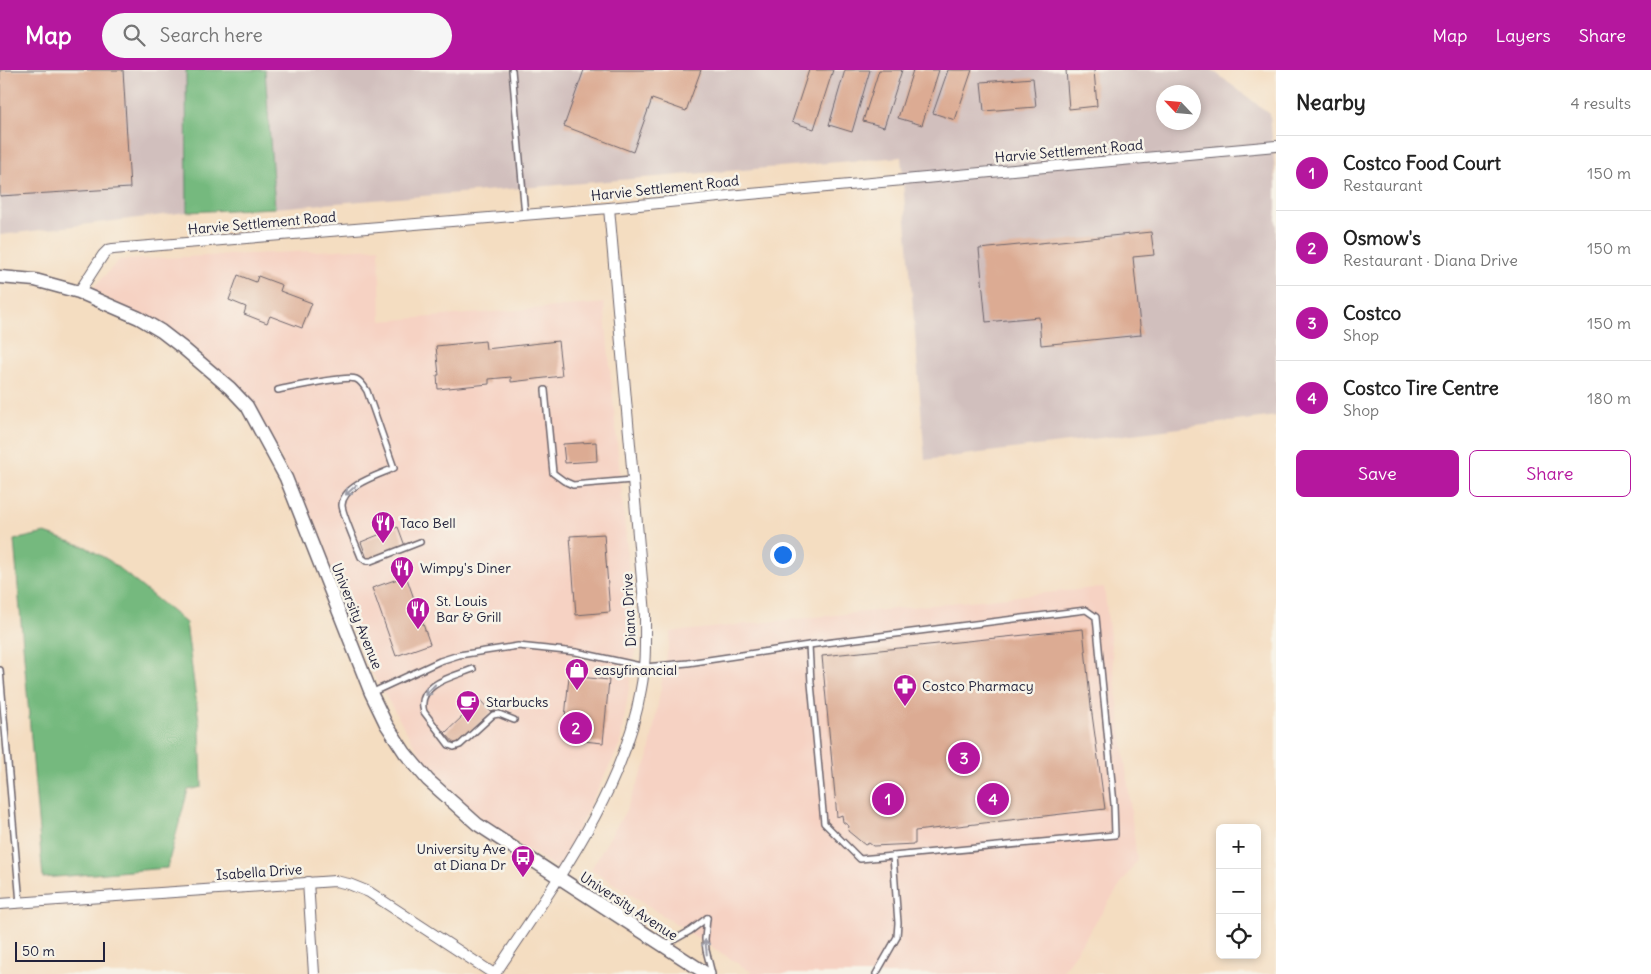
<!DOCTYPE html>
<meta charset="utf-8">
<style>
body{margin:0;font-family:Delius,sans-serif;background:#f6f6f6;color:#222}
.controls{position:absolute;right:15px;bottom:15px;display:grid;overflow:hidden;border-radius:8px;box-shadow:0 2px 8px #0003}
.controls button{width:45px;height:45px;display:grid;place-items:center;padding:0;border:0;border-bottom:1px solid #e0e0e0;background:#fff;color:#222;font:25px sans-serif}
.compass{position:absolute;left:1156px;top:15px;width:45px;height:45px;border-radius:50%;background:#fff;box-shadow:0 2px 8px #0003;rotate:296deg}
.scale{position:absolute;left:15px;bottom:12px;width:90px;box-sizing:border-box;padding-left:5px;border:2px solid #22223b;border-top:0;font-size:14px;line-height:18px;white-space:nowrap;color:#22223b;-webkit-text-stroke:4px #f7f3e8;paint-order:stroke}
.you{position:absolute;left:782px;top:484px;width:18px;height:18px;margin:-12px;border:4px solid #fff;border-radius:50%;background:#1a73e8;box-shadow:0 0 0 8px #1a73e833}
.badge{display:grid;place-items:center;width:32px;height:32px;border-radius:50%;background:#b5179e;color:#fff;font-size:16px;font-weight:700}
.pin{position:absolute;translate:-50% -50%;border:2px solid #fff;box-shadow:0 1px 5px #0006}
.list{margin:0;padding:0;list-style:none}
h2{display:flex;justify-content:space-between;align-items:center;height:65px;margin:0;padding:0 20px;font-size:21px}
h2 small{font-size:16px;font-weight:400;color:#767676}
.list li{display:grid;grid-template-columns:32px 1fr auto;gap:15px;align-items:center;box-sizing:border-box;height:75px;padding:0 20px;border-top:1px solid #e0e0e0}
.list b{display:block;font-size:19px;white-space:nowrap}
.list p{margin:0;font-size:16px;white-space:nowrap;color:#767676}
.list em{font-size:16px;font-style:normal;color:#767676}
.actions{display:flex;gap:10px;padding:15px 20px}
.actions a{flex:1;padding:11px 0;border:1px solid #b5179e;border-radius:8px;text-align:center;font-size:18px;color:#b5179e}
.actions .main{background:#b5179e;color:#fff}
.icon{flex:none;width:28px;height:28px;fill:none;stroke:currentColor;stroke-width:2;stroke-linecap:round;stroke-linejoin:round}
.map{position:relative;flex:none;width:1276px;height:904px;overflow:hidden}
header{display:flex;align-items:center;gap:30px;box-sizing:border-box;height:70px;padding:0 25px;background:#b5179e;color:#fff}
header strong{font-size:24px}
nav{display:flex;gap:28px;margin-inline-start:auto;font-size:18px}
.search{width:350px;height:45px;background:#f6f6f6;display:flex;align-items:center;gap:12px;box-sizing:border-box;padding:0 18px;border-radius:28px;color:#767676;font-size:19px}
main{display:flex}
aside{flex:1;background:#fff}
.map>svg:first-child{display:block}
.built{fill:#f6d2c3}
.industrial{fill:#d1bfbd;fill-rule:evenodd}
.forest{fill:#74b97e;stroke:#4b6e5c}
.building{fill:#dcab93}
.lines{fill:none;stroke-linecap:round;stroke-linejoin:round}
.service-casing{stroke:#6c636a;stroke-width:8}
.minor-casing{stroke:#6c636a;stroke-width:12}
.tertiary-casing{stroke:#6c636a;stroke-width:15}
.service{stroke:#fff;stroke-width:5}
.minor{stroke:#fff;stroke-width:10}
.tertiary{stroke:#fff;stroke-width:12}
.oneway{stroke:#9c9ca7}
.labels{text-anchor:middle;stroke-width:5;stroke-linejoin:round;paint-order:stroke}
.street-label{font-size:14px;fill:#22223b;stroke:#f7f3e8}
.poi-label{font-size:14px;fill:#22223b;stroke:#f7f3e8;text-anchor:start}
</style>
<header>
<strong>Map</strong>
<div class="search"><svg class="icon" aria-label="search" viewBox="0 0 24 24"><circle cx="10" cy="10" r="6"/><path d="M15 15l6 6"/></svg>Search here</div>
<nav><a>Map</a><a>Layers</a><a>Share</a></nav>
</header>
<main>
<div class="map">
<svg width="1276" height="904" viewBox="0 0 1276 904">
<rect width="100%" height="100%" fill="#f7f3e8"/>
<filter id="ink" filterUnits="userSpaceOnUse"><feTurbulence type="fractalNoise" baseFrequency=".02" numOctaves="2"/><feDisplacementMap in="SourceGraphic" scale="10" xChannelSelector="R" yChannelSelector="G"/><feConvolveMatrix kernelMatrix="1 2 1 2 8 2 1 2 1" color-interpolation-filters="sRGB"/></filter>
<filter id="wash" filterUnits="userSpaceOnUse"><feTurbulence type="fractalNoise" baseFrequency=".0096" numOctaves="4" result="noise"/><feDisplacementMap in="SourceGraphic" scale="20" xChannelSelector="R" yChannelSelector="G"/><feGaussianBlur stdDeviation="1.12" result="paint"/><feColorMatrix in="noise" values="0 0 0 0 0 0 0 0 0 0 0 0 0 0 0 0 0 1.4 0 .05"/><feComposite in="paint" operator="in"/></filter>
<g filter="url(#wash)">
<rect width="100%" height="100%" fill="#f4ddc1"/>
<g class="built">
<polygon points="379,178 381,251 604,233 636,575 620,675 558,799 494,758 462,732 422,688 369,598 321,473 270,366 171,262 91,220 119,190"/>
<polygon points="1104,517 1137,790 1061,904 754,904 591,799 625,742 648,689 671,562"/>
</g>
<g class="industrial">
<polygon points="0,0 186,0 187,142 0,165"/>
<path d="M265,0h947l58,44 6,71v231l-351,44 -24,-303 -626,51zM1164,22h30v30h-30z"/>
</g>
<g class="forest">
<polygon points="186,0 265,0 275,138 187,142"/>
<polygon points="45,463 86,477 110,491 186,553 200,659 202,717 188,720 167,798 43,808 14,470"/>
</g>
<g id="blocks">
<g class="building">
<polygon points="0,0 123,0 130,118 0,126"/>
<polygon points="584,0 701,0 686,41 652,29 633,82 564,56"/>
<polygon points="809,0 833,0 814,59 792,52"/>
<polygon points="845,0 870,0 852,62 829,55"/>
<polygon points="879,0 902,0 884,57 863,51"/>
<polygon points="913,0 939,0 922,55 898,48"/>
<polygon points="948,0 972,0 955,50 933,43"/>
<polygon points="1066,0 1094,0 1097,36 1069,39"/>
<polygon points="1033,8 1036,37 984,41 981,12"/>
<polygon points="1151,162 1154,185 1133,187 1141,265 1041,275 1039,247 986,252 979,179"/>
<polygon points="238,205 256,212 258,206 282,215 280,221 312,233 302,258 270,246 267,253 244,244 246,237 229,230"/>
<polygon points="485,271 486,279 558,271 562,306 511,312 511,307 489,309 489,314 438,319 437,305 439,305 436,276"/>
<polygon points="596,372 597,391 565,393 563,374"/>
<polygon points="398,457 405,476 368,491 361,472"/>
<polygon points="604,464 610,542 576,545 570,466"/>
<polygon points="406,506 430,574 396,586 372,518"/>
<polygon points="1083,559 1091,637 1105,739 915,761 915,774 873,776 869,773 865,775 848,761 849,756 843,752 842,745 837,747 822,586"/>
<polygon points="569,606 609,610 603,673 563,669"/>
<polygon points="480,630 491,642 456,675 445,663"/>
</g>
</g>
</g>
<g filter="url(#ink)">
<use href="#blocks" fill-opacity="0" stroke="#6c636a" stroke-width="1"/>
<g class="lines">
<g class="service-casing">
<g id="service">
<polyline points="512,0 525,145"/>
<path d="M278,320c15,-3 67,-15 78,-11 5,2 8,7 11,12l27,77c-15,7 -51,17 -52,37 0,8 15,42 19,52l5,4h5l49,-19"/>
<polyline points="545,320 553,403 564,411 573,415 632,410"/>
<polyline points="809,575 1086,540 1096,547 1114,734 1115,765 893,786 898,853 897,867 876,904"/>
<path d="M473,599c-18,7 -58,15 -49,43l25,33 5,2 6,-2 33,-30 6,-1 15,6"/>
<polyline points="0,600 20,833"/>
<polyline points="371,623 440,591 459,585 518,576 576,582 645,597 688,593 809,575 811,613 824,753 860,789 893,786"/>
<polyline points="707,848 705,869 706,880 712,904"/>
<polyline points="665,875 690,861 707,848"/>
</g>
</g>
<g class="minor-casing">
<g id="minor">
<polyline points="79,222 103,185 108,180 113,179 609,138 739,125 1276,76"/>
<polyline points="308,812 314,904"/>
<polyline points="0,834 335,811 349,814 369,822 494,904"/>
<path d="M495,904c56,-86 129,-181 146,-285 5,-25 4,-50 4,-75l-36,-406"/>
</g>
</g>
<g class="tertiary-casing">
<polyline id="tertiary" points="0,207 35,210 79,222 139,248 161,261 183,278 230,318 247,336 286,408 371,623 386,654 405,683 428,710 477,754 707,904"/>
</g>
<use href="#service" class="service"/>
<use href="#minor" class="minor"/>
<use href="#tertiary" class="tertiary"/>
</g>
<defs><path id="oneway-shaft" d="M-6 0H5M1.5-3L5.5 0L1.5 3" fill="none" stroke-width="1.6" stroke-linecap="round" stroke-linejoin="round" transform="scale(1.25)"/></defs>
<g class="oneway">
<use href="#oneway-shaft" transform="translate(351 420) rotate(138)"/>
<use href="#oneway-shaft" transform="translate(430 620) rotate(133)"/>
<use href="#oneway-shaft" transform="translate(706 877) rotate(-96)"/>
</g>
</g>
<defs>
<g id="restaurant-pin" transform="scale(1.25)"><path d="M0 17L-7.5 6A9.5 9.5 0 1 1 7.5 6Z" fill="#b5179e" stroke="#f7f3e8"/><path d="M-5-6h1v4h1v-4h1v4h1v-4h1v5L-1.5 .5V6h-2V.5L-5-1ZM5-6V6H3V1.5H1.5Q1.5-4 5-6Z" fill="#fff"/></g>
<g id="shop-pin" transform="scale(1.25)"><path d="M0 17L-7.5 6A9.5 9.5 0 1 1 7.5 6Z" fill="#b5179e" stroke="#f7f3e8"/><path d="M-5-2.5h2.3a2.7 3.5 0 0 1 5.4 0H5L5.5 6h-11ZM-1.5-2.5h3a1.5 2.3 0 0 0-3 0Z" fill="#fff"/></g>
<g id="pharmacy-pin" transform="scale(1.25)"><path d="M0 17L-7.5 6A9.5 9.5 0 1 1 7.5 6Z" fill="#b5179e" stroke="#f7f3e8"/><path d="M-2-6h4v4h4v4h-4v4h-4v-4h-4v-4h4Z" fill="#fff"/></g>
<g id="cafe-pin" transform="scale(1.25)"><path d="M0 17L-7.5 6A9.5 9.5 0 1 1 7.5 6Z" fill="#b5179e" stroke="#f7f3e8"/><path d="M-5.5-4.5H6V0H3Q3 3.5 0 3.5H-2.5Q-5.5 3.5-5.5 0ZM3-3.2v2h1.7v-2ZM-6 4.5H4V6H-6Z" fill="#fff"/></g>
<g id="bus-pin" transform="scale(1.25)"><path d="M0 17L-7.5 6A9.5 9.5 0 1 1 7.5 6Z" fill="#b5179e" stroke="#f7f3e8"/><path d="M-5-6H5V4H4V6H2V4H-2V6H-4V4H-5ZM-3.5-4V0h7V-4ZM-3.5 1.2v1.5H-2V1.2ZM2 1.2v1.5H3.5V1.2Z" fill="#fff"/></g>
</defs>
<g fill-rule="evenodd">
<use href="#restaurant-pin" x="383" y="453"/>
<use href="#restaurant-pin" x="402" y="498"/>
<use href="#restaurant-pin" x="418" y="539"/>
<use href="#shop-pin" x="577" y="600"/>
<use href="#pharmacy-pin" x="905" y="616"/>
<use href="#cafe-pin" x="468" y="632"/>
<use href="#bus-pin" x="523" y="787"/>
</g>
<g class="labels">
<g class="street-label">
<text transform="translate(1069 81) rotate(-5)" y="5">Harvie Settlement Road</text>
<text transform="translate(665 118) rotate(-6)" y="5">Harvie Settlement Road</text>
<text transform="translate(262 153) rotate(-5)" y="5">Harvie Settlement Road</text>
<text transform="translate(629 540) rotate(-93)" y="5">Diana Drive</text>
<text transform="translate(357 546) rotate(68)" y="5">University Avenue</text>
<text transform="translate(259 802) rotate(-4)" y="5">Isabella Drive</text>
<text transform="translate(629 836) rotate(33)" y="5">University Avenue</text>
</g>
<g class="poi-label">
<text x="400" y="458">Taco Bell</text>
<text x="420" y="503">Wimpy's Diner</text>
<text x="436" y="536">St. Louis<tspan x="436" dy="16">Bar &amp; Grill</tspan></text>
<text x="594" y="605">easyfinancial</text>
<text x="922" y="621">Costco Pharmacy</text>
<text x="486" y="637">Starbucks</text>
<text x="506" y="784" text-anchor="end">University Ave<tspan x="506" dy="16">at Diana Dr</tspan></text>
</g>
</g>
</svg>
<div class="controls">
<button>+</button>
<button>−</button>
<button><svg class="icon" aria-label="locate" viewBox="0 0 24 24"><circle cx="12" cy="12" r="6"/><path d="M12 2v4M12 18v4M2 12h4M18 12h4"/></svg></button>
</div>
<svg class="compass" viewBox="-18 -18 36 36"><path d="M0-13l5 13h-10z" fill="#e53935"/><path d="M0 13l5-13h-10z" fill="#767676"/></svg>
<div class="scale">50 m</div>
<div class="you"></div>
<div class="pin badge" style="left:888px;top:729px">1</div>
<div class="pin badge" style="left:576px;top:658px">2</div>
<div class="pin badge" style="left:964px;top:688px">3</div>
<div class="pin badge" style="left:993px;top:729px">4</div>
</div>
<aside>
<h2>Nearby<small>4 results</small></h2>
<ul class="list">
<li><span class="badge">1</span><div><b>Costco Food Court</b><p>Restaurant</p></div><em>150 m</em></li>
<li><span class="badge">2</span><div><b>Osmow's</b><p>Restaurant · Diana Drive</p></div><em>150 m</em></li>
<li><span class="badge">3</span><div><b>Costco</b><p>Shop</p></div><em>150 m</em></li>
<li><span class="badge">4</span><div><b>Costco Tire Centre</b><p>Shop</p></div><em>180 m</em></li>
</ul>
<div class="actions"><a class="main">Save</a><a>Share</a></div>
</aside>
</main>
